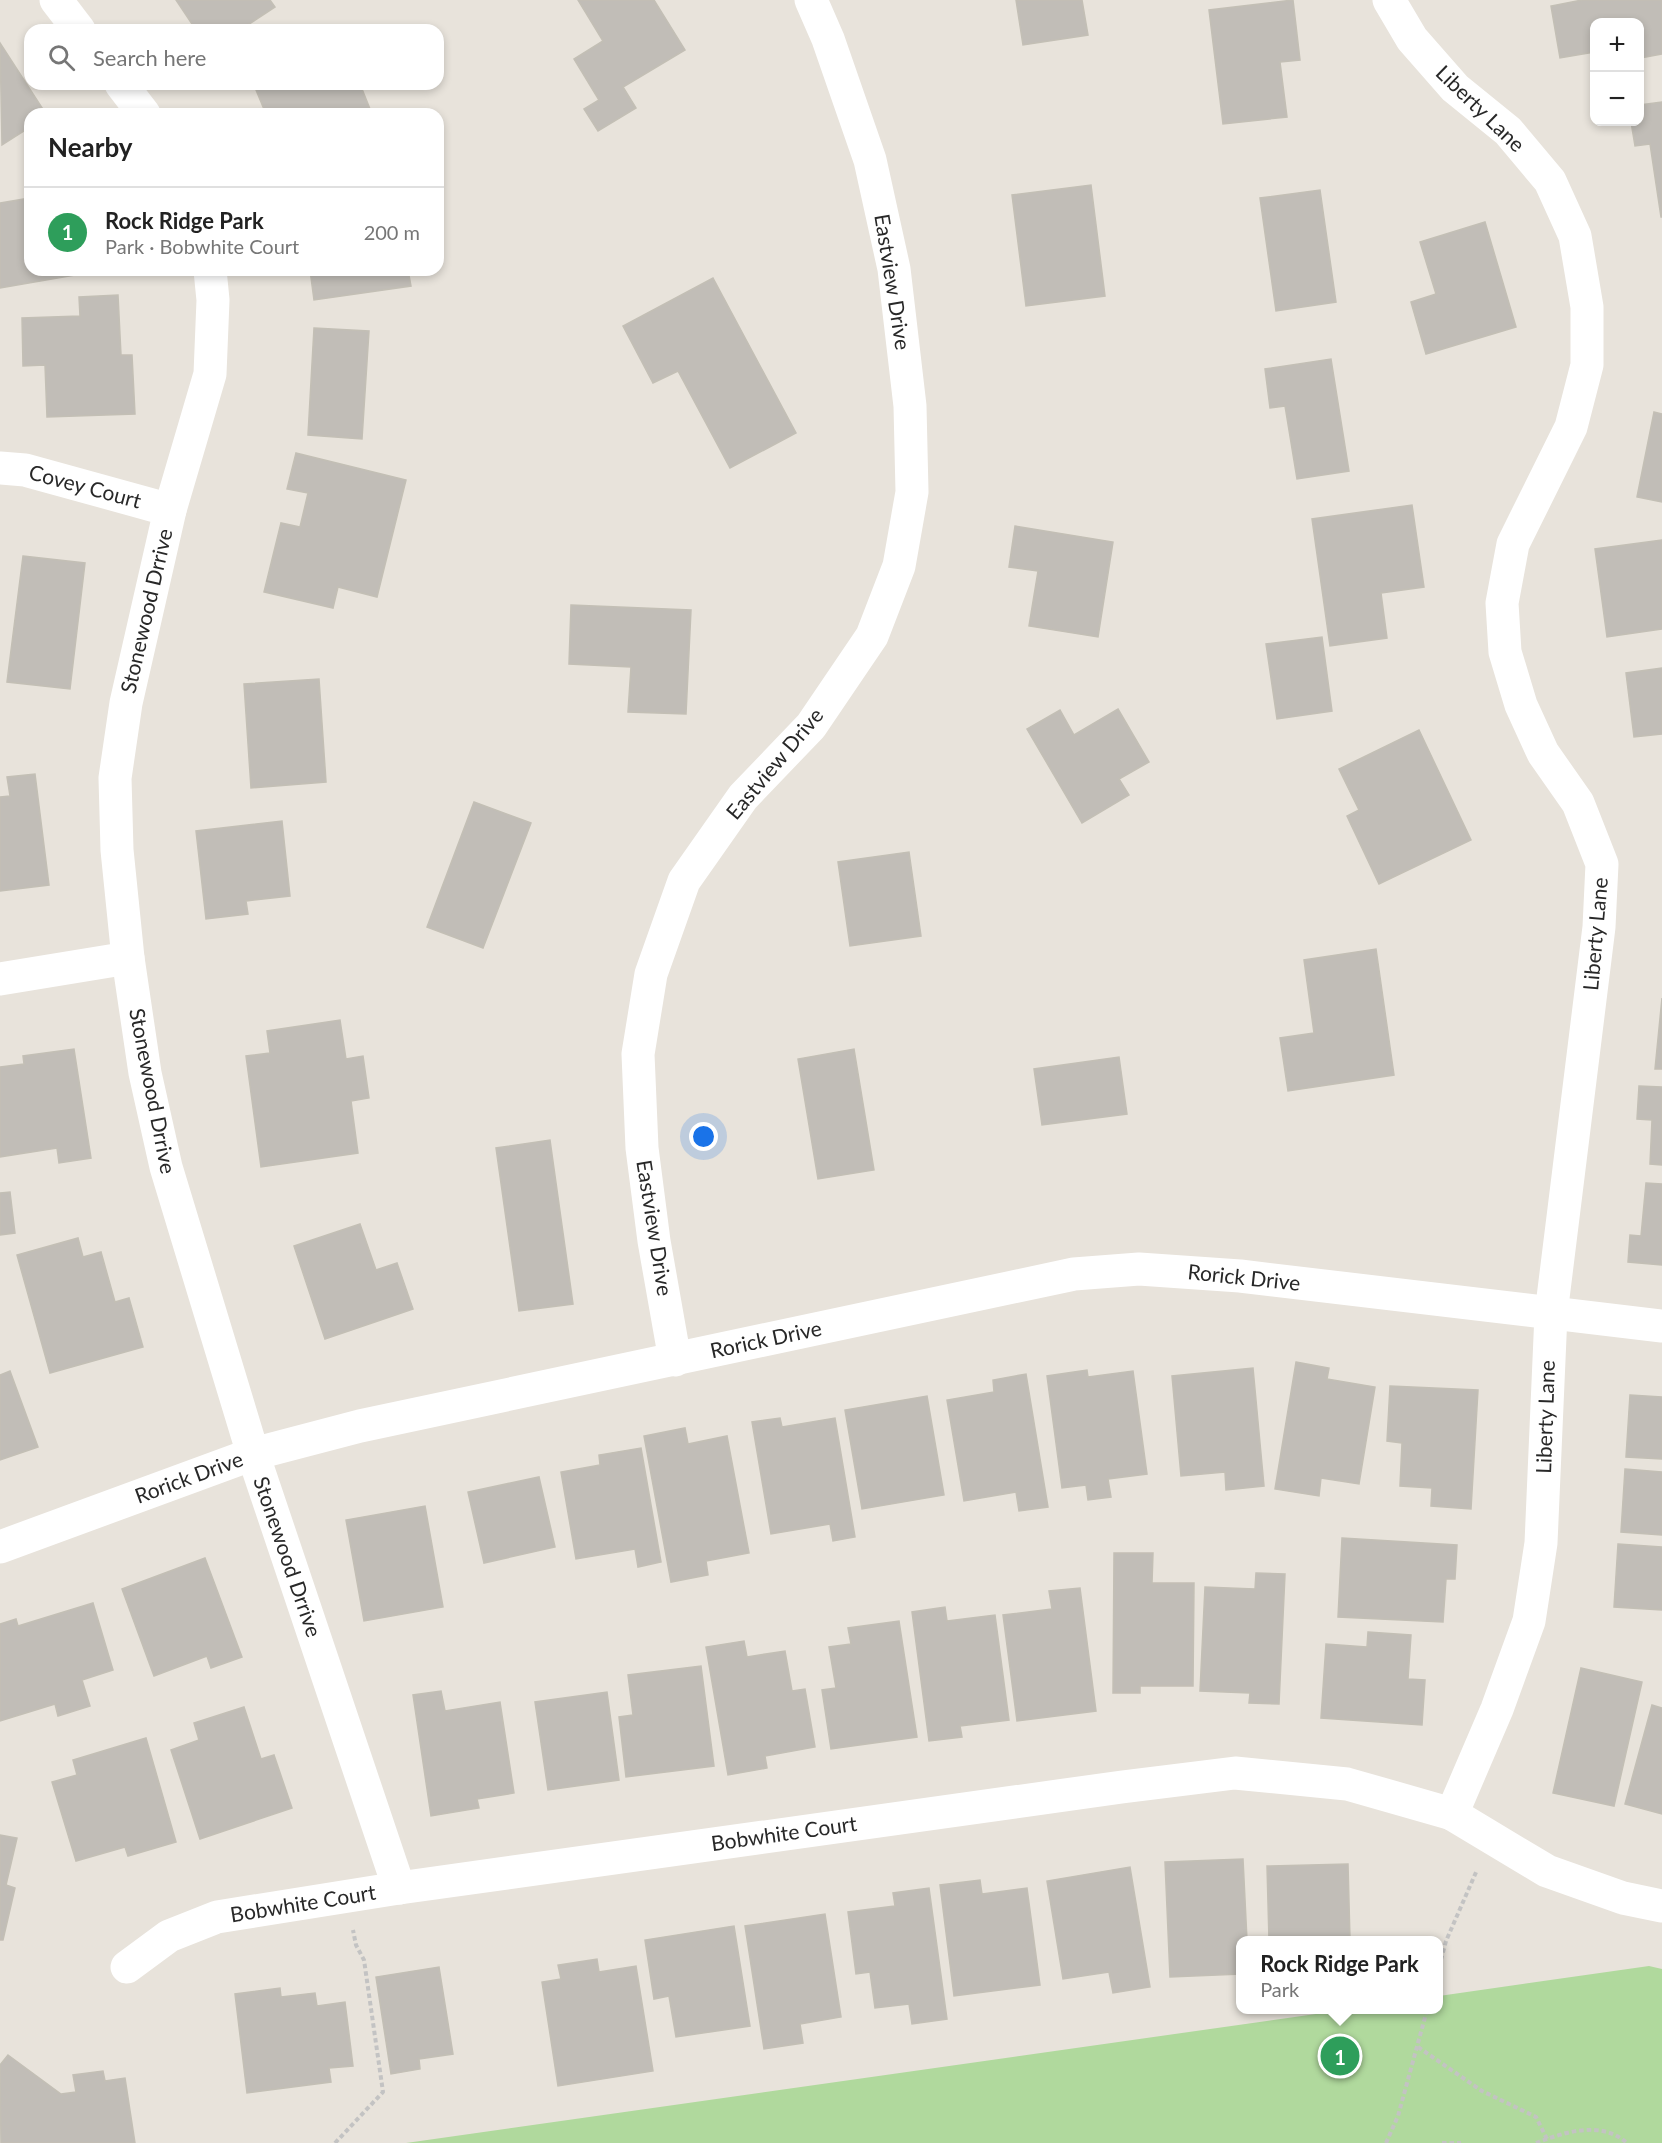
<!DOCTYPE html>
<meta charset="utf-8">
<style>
body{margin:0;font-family:Lato,sans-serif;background:#f2f2f2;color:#222}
.controls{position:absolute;right:18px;top:18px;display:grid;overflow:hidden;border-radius:12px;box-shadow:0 3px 9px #0003}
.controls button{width:54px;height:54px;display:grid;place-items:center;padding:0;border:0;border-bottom:2px solid #e0e0e0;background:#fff;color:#222;font:30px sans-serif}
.you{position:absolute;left:704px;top:1137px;width:21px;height:21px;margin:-15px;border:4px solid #fff;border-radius:50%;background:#1a73e8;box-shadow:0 0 0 9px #1a73e833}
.badge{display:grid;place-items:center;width:39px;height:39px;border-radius:50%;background:#0f766e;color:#fff;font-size:20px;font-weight:700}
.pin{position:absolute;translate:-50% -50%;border:3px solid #fff;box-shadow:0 2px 6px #0006}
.popup{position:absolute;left:1236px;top:1936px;width:207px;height:78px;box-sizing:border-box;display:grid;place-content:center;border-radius:12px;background:#fff;filter:drop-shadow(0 2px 4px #0005);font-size:20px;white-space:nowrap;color:#767676}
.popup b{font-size:22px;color:#222}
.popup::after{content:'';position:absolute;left:50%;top:100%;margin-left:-12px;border:12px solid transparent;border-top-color:#fff}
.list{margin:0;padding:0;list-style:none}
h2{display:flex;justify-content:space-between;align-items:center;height:78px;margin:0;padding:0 24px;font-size:26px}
h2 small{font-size:20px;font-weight:400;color:#767676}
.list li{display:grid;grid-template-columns:39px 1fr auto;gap:18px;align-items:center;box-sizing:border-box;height:90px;padding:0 24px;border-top:2px solid #e0e0e0}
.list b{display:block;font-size:22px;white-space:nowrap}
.list p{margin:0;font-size:20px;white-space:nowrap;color:#767676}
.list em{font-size:20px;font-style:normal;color:#767676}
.icon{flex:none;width:33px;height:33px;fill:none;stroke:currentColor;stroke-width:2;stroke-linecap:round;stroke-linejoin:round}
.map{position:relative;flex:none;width:1662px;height:2143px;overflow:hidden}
.search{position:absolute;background:#fff;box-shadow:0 3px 9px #0003;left:24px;top:24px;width:420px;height:66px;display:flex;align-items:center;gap:15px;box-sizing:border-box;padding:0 21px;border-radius:18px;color:#767676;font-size:22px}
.panel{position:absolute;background:#fff;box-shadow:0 3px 9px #0003;left:24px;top:108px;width:420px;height:168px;border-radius:18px}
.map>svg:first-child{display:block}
.green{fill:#b0d99d}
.building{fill:#c1bdb7;stroke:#c3bfb5;stroke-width:1.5}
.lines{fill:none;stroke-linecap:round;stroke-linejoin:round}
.path{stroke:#c3c3c3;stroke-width:4;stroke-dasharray:4.5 3;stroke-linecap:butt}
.minor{stroke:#fff;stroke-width:33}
.labels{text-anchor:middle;stroke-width:4.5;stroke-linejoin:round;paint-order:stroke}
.street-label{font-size:21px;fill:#282828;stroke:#fff}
</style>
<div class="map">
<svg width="1662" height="2143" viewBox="0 0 1662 2143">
<rect width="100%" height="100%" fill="#e8e3db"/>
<polygon class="green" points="1649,1966 1662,1969 1662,2143 406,2143 1344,2010 1439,2010 1439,1996"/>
<g class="building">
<polygon points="176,0 270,0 275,7 240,30 196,30"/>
<polygon points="578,0 654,0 685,50 623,87 636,108 598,131 584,109 599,100 574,59 603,41"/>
<polygon points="1016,0 1082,0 1088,35 1023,45"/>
<polygon points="1293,0 1300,60 1280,62 1287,117 1223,124 1209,10"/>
<polygon points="1582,0 1662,0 1662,54 1640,58 1640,22 1594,22 1594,52 1560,58 1551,6"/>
<polygon points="0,43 46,114 30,114 30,127 2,145"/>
<polygon points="271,84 360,84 372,114 266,114 256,90"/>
<polygon points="1662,102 1662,217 1661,217 1650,144 1635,146 1631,122 1640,122 1640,105"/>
<polygon points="1091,185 1105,296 1026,306 1012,195"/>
<polygon points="1320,190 1336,302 1276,311 1260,198"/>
<polygon points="30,198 30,270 86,270 87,273 0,288 0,203"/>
<polygon points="1485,222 1516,327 1426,354 1411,302 1436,294 1420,242"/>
<polygon points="310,270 408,270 411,286 314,300"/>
<polygon points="713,278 796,433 730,468 678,371 653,383 623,326"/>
<polygon points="118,295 121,355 132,355 135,414 47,417 45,365 23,366 22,318 80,316 79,297"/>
<polygon points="314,328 369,331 362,439 308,435"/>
<polygon points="1331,359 1349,471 1297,479 1285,406 1270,408 1265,369"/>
<polygon points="1654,412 1662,414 1662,502 1637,497"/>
<polygon points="296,453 406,480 377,597 338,587 333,608 264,592 281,523 300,527 308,493 287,489"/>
<polygon points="1412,505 1424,587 1381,593 1387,638 1330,646 1312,519"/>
<polygon points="1015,526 1113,542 1098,637 1029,626 1038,571 1009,567"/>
<polygon points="1662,540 1662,629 1607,637 1595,549"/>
<polygon points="23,556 85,563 70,689 7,682"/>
<polygon points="571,605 691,610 686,714 628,712 631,667 569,664"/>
<polygon points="1322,637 1332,711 1277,719 1266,644"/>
<polygon points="1662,668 1662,734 1634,737 1626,673"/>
<polygon points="319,679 326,782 251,788 244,684"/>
<polygon points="1118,709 1149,762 1119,779 1129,795 1082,823 1027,729 1060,710 1074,735"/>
<polygon points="1419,730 1471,840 1379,884 1347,816 1359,810 1339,769"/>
<polygon points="35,774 49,885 0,891 0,797 10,796 7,777"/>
<polygon points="474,802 531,823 483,948 427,927"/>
<polygon points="282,821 290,896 246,901 248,914 206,919 196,831"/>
<polygon points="909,852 921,936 850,946 838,862"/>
<polygon points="1376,949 1394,1075 1288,1091 1280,1038 1314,1033 1304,960"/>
<polygon points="1662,998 1662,1069 1655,1069"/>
<polygon points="340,1020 346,1059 363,1056 369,1098 351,1101 358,1153 261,1167 246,1056 270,1053 267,1031"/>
<polygon points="74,1049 91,1158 59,1163 57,1148 0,1157 0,1067 24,1064 23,1056"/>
<polygon points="854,1049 874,1170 818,1179 798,1059"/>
<polygon points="1119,1057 1127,1114 1042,1125 1034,1069"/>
<polygon points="1639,1086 1662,1087 1662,1165 1650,1164 1652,1120 1637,1119"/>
<polygon points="550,1140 573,1304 519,1311 496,1148"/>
<polygon points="1646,1183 1662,1184 1662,1265 1628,1262 1630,1235 1641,1236"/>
<polygon points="10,1192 15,1233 0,1235 0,1193"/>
<polygon points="360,1224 376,1270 397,1263 413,1309 325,1339 294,1246"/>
<polygon points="78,1238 83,1257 101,1252 115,1302 129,1298 143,1347 50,1373 17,1255"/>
<polygon points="1296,1362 1329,1368 1327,1379 1375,1387 1359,1484 1321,1478 1319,1496 1275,1489"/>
<polygon points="1253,1368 1264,1486 1226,1490 1225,1472 1181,1476 1172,1376"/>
<polygon points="1087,1370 1088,1377 1133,1371 1147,1474 1108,1479 1111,1497 1088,1500 1086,1485 1062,1488 1047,1376"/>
<polygon points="10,1371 38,1447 0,1460 0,1375"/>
<polygon points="1026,1374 1048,1507 1019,1511 1016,1492 964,1501 947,1400 994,1392 993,1380"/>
<polygon points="1390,1386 1478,1390 1471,1509 1431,1506 1432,1488 1400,1486 1402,1443 1387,1441"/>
<polygon points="1630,1395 1662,1397 1662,1459 1626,1457"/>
<polygon points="927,1396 944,1495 862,1509 845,1410"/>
<polygon points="780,1418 782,1427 835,1418 855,1537 833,1541 830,1524 771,1534 752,1422"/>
<polygon points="685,1428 688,1444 727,1436 749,1553 706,1561 708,1575 671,1582 644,1436"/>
<polygon points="641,1448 661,1562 638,1567 635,1549 576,1559 561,1472 600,1465 599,1455"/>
<polygon points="1625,1469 1662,1472 1662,1535 1621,1532"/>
<polygon points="539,1477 555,1547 484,1563 468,1492"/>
<polygon points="425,1506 443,1607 364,1621 346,1520"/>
<polygon points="1342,1538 1457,1545 1455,1579 1446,1579 1443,1622 1338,1617"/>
<polygon points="1618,1544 1662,1547 1662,1610 1614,1607"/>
<polygon points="1114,1553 1153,1553 1152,1583 1194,1583 1193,1686 1140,1686 1140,1693 1113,1693"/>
<polygon points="205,1558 242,1657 211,1668 207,1656 154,1676 122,1589"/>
<polygon points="1256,1573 1285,1574 1279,1704 1249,1703 1250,1693 1200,1691 1205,1587 1255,1589"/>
<polygon points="1080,1588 1096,1711 1017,1721 1003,1615 1052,1609 1049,1591"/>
<polygon points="93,1603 113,1670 82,1680 90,1706 58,1716 55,1704 0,1721 0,1624 16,1619 18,1626"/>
<polygon points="945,1607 947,1621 995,1615 1009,1720 960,1726 962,1737 929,1741 912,1612"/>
<polygon points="899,1621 917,1737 831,1749 822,1690 836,1688 829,1647 851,1644 848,1628"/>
<polygon points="1368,1632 1411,1635 1408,1679 1425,1680 1422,1725 1321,1718 1326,1644 1367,1647"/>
<polygon points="744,1641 747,1657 785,1651 792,1691 805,1689 815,1747 765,1756 767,1768 728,1775 706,1647"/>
<polygon points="701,1666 714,1766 626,1777 619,1717 633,1715 628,1675"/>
<polygon points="1581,1668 1642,1682 1614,1806 1553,1793"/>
<polygon points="441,1691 445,1711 500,1702 514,1793 477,1799 479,1808 431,1816 413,1695"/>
<polygon points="607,1692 619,1780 548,1790 535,1702"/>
<polygon points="1652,1705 1662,1708 1662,1814 1625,1804"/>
<polygon points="244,1707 261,1759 274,1755 292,1808 200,1839 171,1750 199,1740 194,1723"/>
<polygon points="146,1738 176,1842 128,1856 125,1847 76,1861 52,1782 77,1775 73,1760"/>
<polygon points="0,1835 17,1838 6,1885 15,1888 3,1940 0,1940"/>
<polygon points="1243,1859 1247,1940 1241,1940 1241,1974 1170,1977 1165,1862"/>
<polygon points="1348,1864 1350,1940 1269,1940 1267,1866"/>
<polygon points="1130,1867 1150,1987 1113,1993 1109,1972 1063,1979 1047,1881"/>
<polygon points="980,1880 982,1894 1027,1888 1040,1985 954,1996 940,1885"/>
<polygon points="929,1888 947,2019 912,2024 909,2004 875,2008 870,1972 856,1974 848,1912 895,1906 893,1893"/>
<polygon points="825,1914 841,2017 800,2024 803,2043 764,2049 745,1926"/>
<polygon points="734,1926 750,2026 676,2037 669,1996 654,1999 645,1940"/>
<polygon points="597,1959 599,1972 636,1966 653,2071 558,2086 542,1982 561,1979 558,1965"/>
<polygon points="439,1967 453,2054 419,2059 420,2069 391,2074 376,1977"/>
<polygon points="280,1988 281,1997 315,1993 317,2006 345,2002 353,2066 329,2068 331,2082 247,2093 235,1994"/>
<polygon points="8,2055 61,2094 76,2092 73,2075 103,2071 105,2081 125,2078 135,2143 1,2143 0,2065"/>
</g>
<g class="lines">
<g class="path">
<polyline points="1439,1967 1446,1941 1477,1870"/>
<polyline points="1418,2047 1482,2091 1536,2117 1547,2139"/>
<polyline points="335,2143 383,2092 364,1960 356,1945 353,1930"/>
<polyline points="1386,2143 1398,2116 1427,2010"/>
<polyline points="1442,2143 1461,2143"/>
<path d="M1536,2143c29,-11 65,-23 91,0"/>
</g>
<g class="minor">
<polyline points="56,0 79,30"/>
<polyline points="1389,0 1412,39 1455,88 1508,131 1550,181 1575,236 1587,307 1587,365 1571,427 1513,544 1502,603 1505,652 1521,705 1543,753 1578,803 1602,864 1599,927 1551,1314 1541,1543 1529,1621 1497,1709 1452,1814"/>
<polyline points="121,84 144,114"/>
<polyline points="210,270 213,300 210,374 170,510 126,703 115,778 117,850 128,958 145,1073 166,1167 253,1454 399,1888"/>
<polyline points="0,468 25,470 170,510"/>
<polyline points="0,979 128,958"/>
<polyline points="675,1360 654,1241 642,1148 638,1054 651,974 684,881 743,797 811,726 872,636 899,566 912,492 910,406 894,269 870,160 828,39 811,0"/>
<polyline points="0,1547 253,1454 360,1426 1074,1274 1139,1269 1240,1276 1662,1326"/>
<polyline points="127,1967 169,1936 217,1917 399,1888 1122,1787 1235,1773 1347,1784 1452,1814 1547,1871 1623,1898 1662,1906"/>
</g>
</g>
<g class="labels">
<g class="street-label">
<text transform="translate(1480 109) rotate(44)" y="7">Liberty Lane</text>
<text transform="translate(892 282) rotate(81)" y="7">Eastview Drive</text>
<text transform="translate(85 487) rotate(15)" y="7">Covey Court</text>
<text transform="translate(147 611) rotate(-77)" y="7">Stonewood Drrive</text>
<text transform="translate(775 764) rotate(-50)" y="7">Eastview Drive</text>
<text transform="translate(1596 934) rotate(-85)" y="7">Liberty Lane</text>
<text transform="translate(152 1091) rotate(79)" y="7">Stonewood Drrive</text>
<text transform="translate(654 1228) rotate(81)" y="7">Eastview Drive</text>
<text transform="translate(1244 1278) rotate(6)" y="7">Rorick Drive</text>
<text transform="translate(766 1340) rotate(-12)" y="7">Rorick Drive</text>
<text transform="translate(1546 1417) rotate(-88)" y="7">Liberty Lane</text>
<text transform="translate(189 1478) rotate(-20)" y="7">Rorick Drive</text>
<text transform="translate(287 1557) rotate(71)" y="7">Stonewood Drrive</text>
<text transform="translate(784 1834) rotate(-8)" y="7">Bobwhite Court</text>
<text transform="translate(303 1904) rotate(-9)" y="7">Bobwhite Court</text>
</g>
</g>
</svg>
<div class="controls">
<button>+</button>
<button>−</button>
</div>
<div class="you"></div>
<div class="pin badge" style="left:1340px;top:2056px;background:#2e9e5b">1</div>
<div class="popup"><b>Rock Ridge Park</b>Park</div>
<div class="search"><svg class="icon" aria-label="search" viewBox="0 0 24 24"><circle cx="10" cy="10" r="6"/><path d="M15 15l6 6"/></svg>Search here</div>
<section class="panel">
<h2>Nearby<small></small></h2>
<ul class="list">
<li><span class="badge" style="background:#2e9e5b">1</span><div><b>Rock Ridge Park</b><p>Park · Bobwhite Court</p></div><em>200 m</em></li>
</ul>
</section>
</div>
